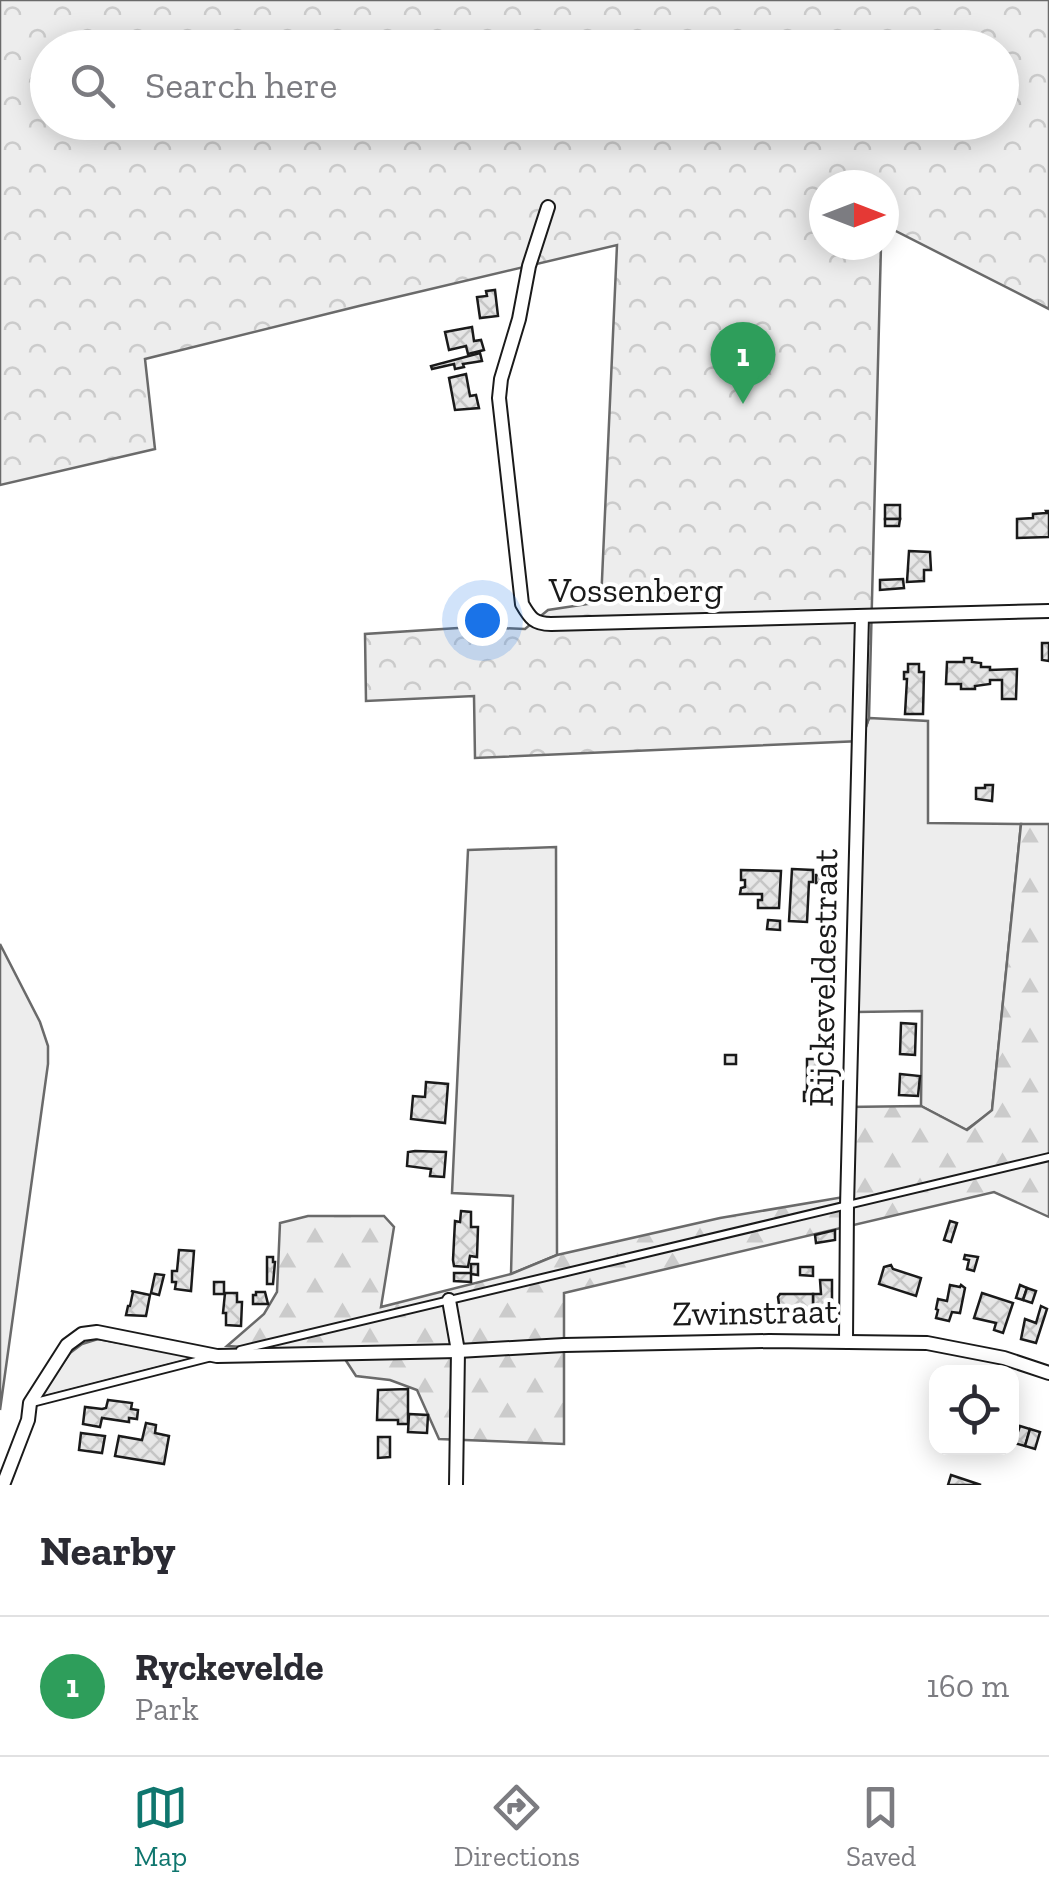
<!DOCTYPE html>
<style>
body{margin:0;font-family:"Zilla Slab",serif;background:#f2f2f3;color:#2b2b33}
.controls{position:absolute;right:30px;bottom:30px;display:grid;overflow:hidden;border-radius:20px;box-shadow:0 5px 25px #0003}
.controls button{width:90px;height:90px;display:grid;place-items:center;padding:0;border:0;border-bottom:2px solid #e1e1e2;background:#fff;color:#2b2b33;font:50px sans-serif}
.compass{position:absolute;left:809px;top:170px;width:90px;height:90px;border-radius:50%;background:#fff;box-shadow:0 5px 25px #0003;rotate:90deg}
.you{position:absolute;left:482px;top:620px;width:35px;height:35px;margin:-25px;border:8px solid #fff;border-radius:50%;background:#1a73e8;box-shadow:0 0 0 15px #1a73e833}
.badge{display:grid;place-items:center;width:65px;height:65px;border-radius:50%;background:#0f766e;color:#fff;font-size:32px;font-weight:700}
.pin{position:absolute;translate:-50% -82px;filter:drop-shadow(0 2px 5px #0008)}
.pin::after{content:'';position:absolute;top:52px;width:35px;height:30px;background:inherit;clip-path:polygon(0 0,100% 0,50% 100%)}
.list{margin:0;padding:0;list-style:none}
h2{display:flex;justify-content:space-between;align-items:center;height:130px;margin:0;padding:0 40px;font-size:42px}
h2 small{font-size:32px;font-weight:400;color:#7c7c81}
.list li{display:grid;grid-template-columns:65px 1fr auto;gap:30px;align-items:center;box-sizing:border-box;height:140px;padding:0 40px;border-top:2px solid #e1e1e2}
.list b{display:block;font-size:38px;white-space:nowrap}
.list p{margin:0;font-size:32px;white-space:nowrap;color:#7c7c81}
.list em{font-size:32px;font-style:normal;color:#7c7c81}
.icon{flex:none;width:55px;height:55px;fill:none;stroke:currentColor;stroke-width:2;stroke-linecap:round;stroke-linejoin:round}
.map{position:relative;flex:none;width:1049px;height:1485px;overflow:hidden}
.search{position:absolute;background:#fff;box-shadow:0 5px 25px #0003;left:30px;right:30px;top:30px;height:110px;display:flex;align-items:center;gap:25px;box-sizing:border-box;padding:0 35px;border-radius:55px;color:#7c7c81;font-size:38px}
.sheet{height:270px;background:#fff}
nav{display:flex;justify-content:space-around;align-items:center;box-sizing:border-box;height:140px;border-top:2px solid #e1e1e2;background:#fff;font-size:28px;color:#7c7c81}
nav a{display:grid;justify-items:center;gap:5px}
nav .on{color:#0f766e}
.map>svg:first-child{display:block}
.built{fill:#ededed;stroke:#6a6a6a;stroke-width:2.5}
.forest{fill:url(#forest-firs);stroke:#6a6a6a;stroke-width:2.5}
.park{fill:url(#park-crowns);stroke:#6a6a6a;stroke-width:2.5;fill-rule:evenodd}
.building{fill:url(#building-cross-hatch);stroke:#1a1a1a;stroke-width:2.5}
.lines{fill:none;stroke-linecap:round;stroke-linejoin:round}
.service-casing{stroke:#1a1a1a;stroke-width:10}
.minor-casing{stroke:#1a1a1a;stroke-width:16}
.service{stroke:#fff;stroke-width:6}
.minor{stroke:#fff;stroke-width:12}
.labels{text-anchor:middle;stroke-width:8;stroke-linejoin:round;paint-order:stroke}
.street-label{font-size:35px;fill:#1a1a1a;stroke:#fff}
</style>
<div class="map">
<svg width="1049" height="1485" viewBox="0 0 1049 1485">
<defs>
<pattern id="forest-firs" width="22" height="20" patternUnits="userSpaceOnUse" patternTransform="scale(2.5)"><rect width="22" height="20" fill="#ededed"/><path d="M5 1l3.5 6h-7zM16 11l3.5 6h-7z" fill="#cbcbcb"/></pattern>
<pattern id="park-crowns" width="20" height="18" patternUnits="userSpaceOnUse" patternTransform="scale(2.5)"><rect width="20" height="18" fill="#ededed"/><path d="M2 6a3 3 0 1 1 6 0M12 15a3 3 0 1 1 6 0" fill="none" stroke="#cbcbcb"/></pattern>
<pattern id="building-cross-hatch" width="8" height="8" patternUnits="userSpaceOnUse" patternTransform="scale(2.5)"><rect width="8" height="8" fill="#e6e6e6"/><path d="M0 0l8 8M0 8l8-8" fill="none" stroke="#c5c5c5"/></pattern>
</defs>
<rect width="100%" height="100%" fill="#fff"/>
<g class="built">
<polygon points="869,718 928,721 928,823 1021,824 992,1111 966,1130 921,1106 922,1011 857,1012 861,741"/>
<polygon points="556,847 557,1255 511,1274 513,1196 452,1193 468,850"/>
<polygon points="0,944 40,1022 48,1046 48,1064 0,1410"/>
<polygon points="98,1339 192,1356 191,1359 39,1398 70,1353 82,1344"/>
</g>
<polygon class="forest" points="1021,824 1049,824 1049,1217 994,1192 564,1293 564,1444 439,1439 417,1390 390,1380 356,1376 341,1353 227,1346 264,1314 277,1292 280,1223 308,1216 384,1216 394,1227 381,1307 511,1274 557,1255 720,1218 844,1197 846,1107 921,1106 967,1130 992,1110"/>
<path class="park" d="M0,0h1049v309l-165,-84v-40h-60v60h57l-12,473 -8,23 -386,17 -1,-62 -108,5 -1,-67 109,-7 51,2 23,-19 53,-8 16,-357 -258,61 -214,53 10,90 -155,36zM48,48h954v74h-954z"/>
<g class="building">
<polygon points="495,290 498,316 480,318 477,297 487,296 486,291"/>
<polygon points="472,327 474,341 481,340 484,350 468,354 466,346 449,350 445,332"/>
<polygon points="480,353 482,361 463,364 464,367 455,369 454,364 432,369 431,366"/>
<polygon points="466,374 470,396 476,395 479,408 455,410 449,378"/>
<rect x="885" y="505" width="15" height="14"/>
<polygon points="1046,511 1049,511 1049,537 1017,538 1017,519 1033,518 1033,514 1047,513"/>
<polygon points="885,519 900,519 899,526 885,526"/>
<polygon points="909,551 930,552 931,570 924,570 924,581 907,582"/>
<polygon points="903,579 904,588 880,590 880,580"/>
<polygon points="1042,643 1049,643 1049,661 1042,660"/>
<polygon points="964,658 972,658 972,662 981,663 981,667 990,667 990,670 1017,669 1016,699 1002,699 1002,680 990,680 990,684 975,686 975,689 961,689 961,684 946,684 947,662 964,662"/>
<polygon points="908,664 919,664 919,672 924,672 923,714 905,714 907,679 904,679 904,672 908,672"/>
<polygon points="985,785 993,785 992,801 976,799 976,788 985,788"/>
<polygon points="792,869 813,870 813,882 809,882 807,922 789,921"/>
<polygon points="741,870 781,871 779,908 758,908 758,900 762,900 762,894 740,894 741,888 745,887 745,880 741,880"/>
<rect x="816" y="875" width="17" height="8"/>
<polygon points="768,920 780,921 780,930 767,929"/>
<polygon points="901,1023 916,1024 915,1055 900,1054"/>
<rect x="725" y="1055" width="11" height="9"/>
<polygon points="807,1059 822,1059 822,1069 829,1069 829,1079 820,1079 820,1100 804,1101 804,1092 807,1092"/>
<polygon points="900,1074 920,1076 918,1096 899,1095"/>
<polygon points="426,1082 448,1084 445,1123 411,1119 413,1096 425,1097"/>
<polygon points="415,1151 446,1152 444,1177 430,1176 431,1169 407,1166 408,1152"/>
<polygon points="461,1211 471,1212 471,1227 478,1227 477,1257 470,1256 468,1267 454,1266 453,1260 455,1221 460,1222"/>
<polygon points="950,1221 957,1223 951,1242 944,1240"/>
<polygon points="835,1230 835,1240 816,1243 815,1235"/>
<polygon points="179,1250 194,1251 191,1291 175,1289 176,1282 172,1282 172,1271 177,1271"/>
<polygon points="965,1255 978,1257 974,1271 967,1269 969,1260 964,1259"/>
<polygon points="267,1257 273,1257 273,1262 275,1262 273,1284 267,1284"/>
<polygon points="471,1264 478,1264 478,1275 471,1274 471,1282 454,1281 454,1273 471,1273"/>
<polygon points="891,1265 893,1269 921,1278 916,1296 879,1284 884,1267"/>
<polygon points="800,1267 813,1267 813,1276 800,1275"/>
<polygon points="155,1274 164,1275 159,1295 151,1293"/>
<polygon points="820,1280 832,1280 832,1313 813,1313 813,1294 821,1294"/>
<rect x="214" y="1282" width="10" height="12"/>
<polygon points="950,1285 960,1287 961,1285 965,1288 960,1313 952,1312 949,1321 936,1318 938,1310 936,1309 938,1299 947,1301"/>
<polygon points="1020,1285 1027,1288 1023,1300 1016,1298"/>
<polygon points="1027,1288 1036,1291 1032,1303 1023,1300"/>
<polygon points="131,1291 150,1295 146,1316 126,1315 128,1306 130,1306 133,1292"/>
<polygon points="256,1292 265,1292 268,1304 253,1304 253,1295 256,1295"/>
<polygon points="225,1293 237,1293 237,1302 242,1302 241,1326 226,1325 226,1313 223,1313"/>
<polygon points="982,1293 1013,1303 1003,1333 994,1330 996,1323 974,1318"/>
<polygon points="780,1294 813,1294 813,1313 780,1312 778,1297"/>
<polygon points="1041,1306 1047,1309 1036,1343 1021,1339 1025,1319 1036,1323"/>
<polygon points="408,1389 408,1424 398,1424 398,1420 377,1420 378,1390"/>
<polygon points="108,1400 132,1403 131,1409 138,1410 137,1419 129,1418 129,1422 102,1418 100,1427 83,1424 85,1407 102,1409 106,1408"/>
<polygon points="409,1414 428,1415 427,1433 408,1432"/>
<polygon points="146,1423 156,1425 155,1433 169,1436 164,1464 115,1456 119,1436 142,1440"/>
<polygon points="1020,1426 1030,1429 1025,1446 1014,1443"/>
<polygon points="1030,1429 1040,1432 1035,1449 1025,1446"/>
<polygon points="81,1433 105,1436 102,1453 79,1450"/>
<polygon points="378,1437 390,1437 390,1457 378,1458"/>
<polygon points="951,1475 981,1485 948,1485"/>
</g>
<g class="lines">
<g class="service-casing">
<g id="service">
<polyline points="240,1350 1049,1157"/>
<polyline points="32,1403 208,1358"/>
</g>
</g>
<g class="minor-casing">
<g id="minor">
<path d="M548,207l-19,59 -10,53 -18,60 -2,19 23,206c8,14 12,20 29,20l498,-13"/>
<polyline points="449,1300 458,1351 456,1485"/>
<polyline points="846,1341 847,1206 862,616"/>
<polyline points="3,1485 28,1420 30,1403 67,1345 82,1334 97,1332 217,1356 458,1351 564,1345 769,1341 927,1343 1004,1358 1049,1373"/>
</g>
</g>
<use href="#service" class="service"/>
<use href="#minor" class="minor"/>
</g>
<g class="labels">
<g class="street-label">
<text x="636" y="602">Vossenberg</text>
<text transform="translate(823 978) rotate(-89)" y="12">Rijckeveldestraat</text>
<text transform="translate(755 1312) rotate(-1)" y="12">Zwinstraat</text>
</g>
</g>
</svg>
<div class="controls">
<button><svg class="icon" aria-label="locate" viewBox="0 0 24 24"><circle cx="12" cy="12" r="6"/><path d="M12 2v4M12 18v4M2 12h4M18 12h4"/></svg></button>
</div>
<svg class="compass" viewBox="-18 -18 36 36"><path d="M0-13l5 13h-10z" fill="#e53935"/><path d="M0 13l5-13h-10z" fill="#7c7c81"/></svg>
<div class="you"></div>
<div class="pin badge" style="left:743px;top:404px;background:#2e9e5b">1</div>
<div class="search"><svg class="icon" aria-label="search" viewBox="0 0 24 24"><circle cx="10" cy="10" r="6"/><path d="M15 15l6 6"/></svg>Search here</div>
</div>
<section class="sheet">
<h2>Nearby<small></small></h2>
<ul class="list">
<li><span class="badge" style="background:#2e9e5b">1</span><div><b>Ryckevelde</b><p>Park</p></div><em>160 m</em></li>
</ul>
</section>
<nav>
<a class="on"><svg class="icon" aria-label="map" viewBox="0 0 24 24"><path d="M3 6l6-2 6 2 6-2v14l-6 2-6-2-6 2zM9 4v14M15 6v14"/></svg>Map</a>
<a><svg class="icon" aria-label="directions" viewBox="0 0 24 24"><path d="M12 3l9 9-9 9-9-9zM9 14v-3h6M13 9l2 2-2 2"/></svg>Directions</a>
<a><svg class="icon" aria-label="saved" viewBox="0 0 24 24"><path d="M7 4h10v16l-5-4-5 4z"/></svg>Saved</a>
</nav>
